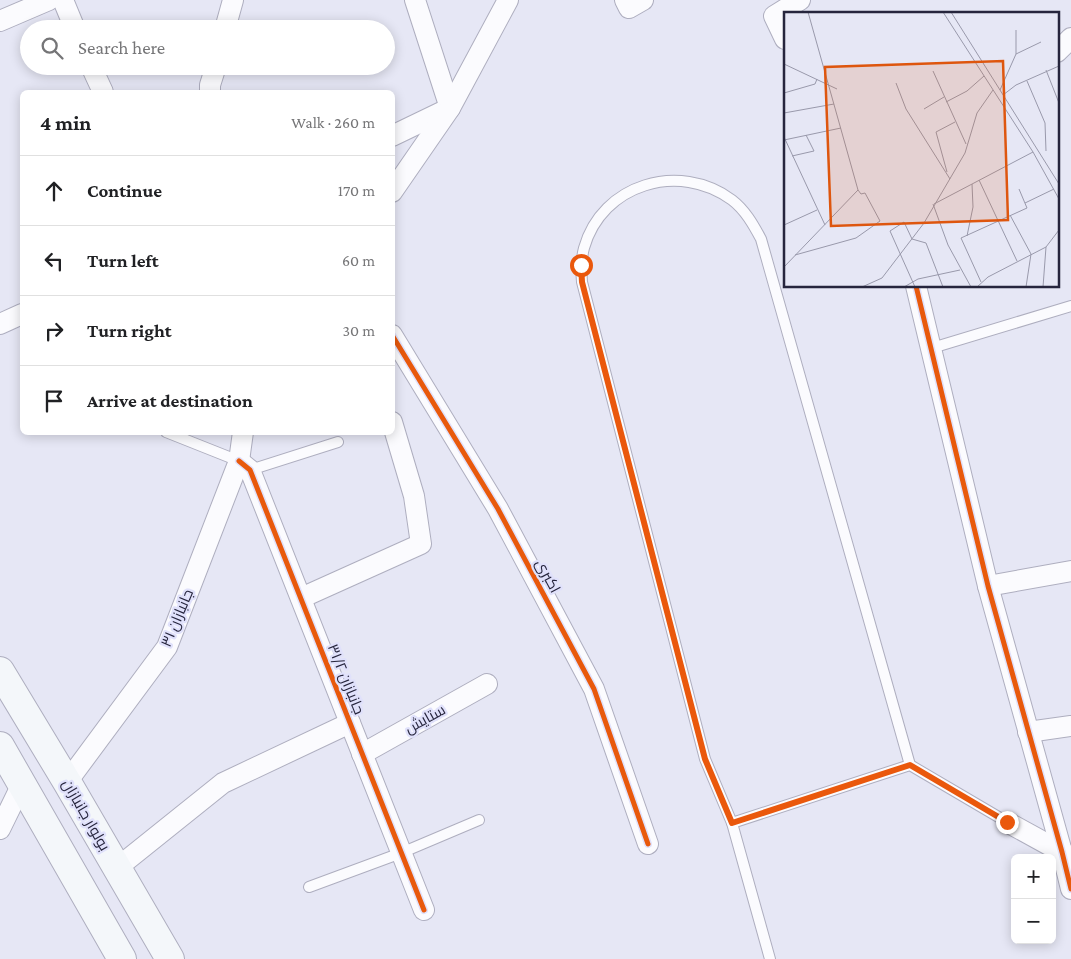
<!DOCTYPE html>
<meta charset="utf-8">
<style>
body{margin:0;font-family:"Crimson Pro",Cairo,serif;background:#f6f6f6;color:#202124}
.controls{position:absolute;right:15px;bottom:15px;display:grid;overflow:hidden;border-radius:8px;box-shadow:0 2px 12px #0003}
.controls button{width:45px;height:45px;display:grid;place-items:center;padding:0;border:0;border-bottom:1px solid #e0e0e0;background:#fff;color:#202124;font:25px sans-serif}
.stop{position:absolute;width:15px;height:15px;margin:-11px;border:4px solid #ea580c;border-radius:50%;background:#fff}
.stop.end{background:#ea580c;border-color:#fff;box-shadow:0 1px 5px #0008}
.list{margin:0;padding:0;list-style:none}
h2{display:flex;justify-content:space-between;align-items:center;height:65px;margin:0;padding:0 20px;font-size:21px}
h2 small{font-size:16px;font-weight:400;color:#757577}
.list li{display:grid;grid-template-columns:32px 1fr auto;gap:15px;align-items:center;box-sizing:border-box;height:70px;padding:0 20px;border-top:1px solid #e0e0e0}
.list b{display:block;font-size:19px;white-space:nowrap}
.list em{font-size:16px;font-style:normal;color:#757577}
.icon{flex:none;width:28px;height:28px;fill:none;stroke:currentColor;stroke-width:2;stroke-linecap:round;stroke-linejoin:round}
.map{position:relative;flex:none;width:1071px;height:959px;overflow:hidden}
.search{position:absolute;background:#fff;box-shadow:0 2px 12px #0003;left:20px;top:20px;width:375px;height:55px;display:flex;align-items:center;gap:12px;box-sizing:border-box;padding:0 18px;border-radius:28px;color:#757577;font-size:19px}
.panel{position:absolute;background:#fff;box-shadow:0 2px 12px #0003;left:20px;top:90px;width:375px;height:345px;border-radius:8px}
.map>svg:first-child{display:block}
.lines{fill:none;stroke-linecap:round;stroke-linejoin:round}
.service-casing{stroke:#aeaebf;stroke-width:12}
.minor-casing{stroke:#aeaebf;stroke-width:22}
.secondary-casing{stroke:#aeaebf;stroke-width:30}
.service{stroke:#fbfbfe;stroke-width:10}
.minor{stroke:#fbfbfe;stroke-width:20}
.secondary{stroke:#f4f7fa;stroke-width:28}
.cycleway-casing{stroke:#e0e1fb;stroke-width:8}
.cycleway{stroke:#e8590c;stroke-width:5}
.route{stroke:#ea580c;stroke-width:6}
.labels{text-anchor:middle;stroke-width:4.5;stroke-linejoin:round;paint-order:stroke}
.street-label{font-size:15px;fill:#26253d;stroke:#e0e1fb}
.inset-road{fill:none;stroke:#9999ab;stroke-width:1}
.view{fill:#de560e;fill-opacity:0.15;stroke:#de560e;stroke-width:2.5}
.inset-edge{fill:none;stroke:#26253d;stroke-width:2.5}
</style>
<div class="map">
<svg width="1071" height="959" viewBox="0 0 1071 959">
<rect width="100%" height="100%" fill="#e6e7f5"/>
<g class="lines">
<g class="service-casing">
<g id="service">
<polyline points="932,348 1071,306"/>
<polyline points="166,432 239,461"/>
<polyline points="250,470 338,442"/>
<polyline points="732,823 910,765 1007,822"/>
<polyline points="309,887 401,853 479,820"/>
<path d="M770,959l-38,-136 -27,-64 -123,-477c-1,-12 -1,-23 2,-34 18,-64 95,-87 148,-48 13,10 21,24 29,39l149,526"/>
</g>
</g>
<g class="minor-casing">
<g id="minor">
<polyline points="63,0 75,29"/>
<polyline points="415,0 450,108"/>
<polyline points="625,0 629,8 643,0"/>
<polyline points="0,21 49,0"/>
<polyline points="225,29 233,0"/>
<polyline points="785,39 774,16 800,0"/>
<polyline points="1057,52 1071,38"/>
<polyline points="91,66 103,92"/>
<polyline points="210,92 210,85 216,66"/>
<polyline points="392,136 448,109"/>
<polyline points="392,192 450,108 508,0"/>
<polyline points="916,286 988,586 1062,852 1071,889"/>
<polyline points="0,324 22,314"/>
<polyline points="392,335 498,509 594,689 648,844"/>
<polyline points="239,461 250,470 424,910"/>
<polyline points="988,586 1071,571"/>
<polyline points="301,598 421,544 414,496 392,422"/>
<polyline points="1028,732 1071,726"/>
<polyline points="362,754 487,684"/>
<polyline points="67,782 167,647 239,461 243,432"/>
<polyline points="1007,822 1069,856"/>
<polyline points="0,829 22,784"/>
<polyline points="117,868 223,783 350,723"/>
</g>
</g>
<g class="secondary-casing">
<g id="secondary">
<polyline points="0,671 67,782 170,959"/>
<polyline points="0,746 122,959"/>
</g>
</g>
<use href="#service" class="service"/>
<use href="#minor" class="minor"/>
<use href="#secondary" class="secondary"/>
<g class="cycleway-casing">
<g id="cycleway">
<polyline points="916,286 988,586 1062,852 1071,889"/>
<polyline points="392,335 498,509 594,689 648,844"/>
<polyline points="239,461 250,470 424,910"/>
</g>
</g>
<use href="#cycleway" class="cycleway"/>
</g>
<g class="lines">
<polyline class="route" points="581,265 582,282 705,759 732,823 910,765 1007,822"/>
</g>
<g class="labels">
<g class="street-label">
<text transform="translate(548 576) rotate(62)" y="5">اکبری</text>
<text transform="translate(177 618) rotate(-67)" y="5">جانبازان ۳۱</text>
<text transform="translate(346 679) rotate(68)" y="5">جانبازان ۳۱/۲</text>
<text transform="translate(425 719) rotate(-29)" y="5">ستایش</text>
<text transform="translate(86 815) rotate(60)" y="5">بولوار جانبازان</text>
</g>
</g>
<g transform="translate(784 12)">
<rect width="275" height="275" fill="#e6e7f5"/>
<path class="inset-road" d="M159,0l90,140 26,47M167,0l108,172M232,42l25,-12M0,52l53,25M262,58l13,33M149,59l33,73M243,69l18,42 1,28M112,71l10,26 44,70M216,78l16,-36v-24M0,81l31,-9 2,-5M219,83l13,-10 43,-19M162,90l21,-11 17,-15M140,97l20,-12M0,101l50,-9M0,125l41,88M0,128l57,-12M8,144l22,-5 -8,-16M163,160l-11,-40 19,-10M195,168l38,81M241,191l29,-14M149,192l15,41 23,42M150,192l99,-52M226,203l21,39 -5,33M0,213l33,-15M183,224l6,-29 -1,-23M11,243l61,-17 24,-17 -15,-28 -4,1 -3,-4 -50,-178M0,255l74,-77M197,270l-20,-44 66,-30 -8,-19M78,275l20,-9 42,-55 41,-70 12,-40 16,-23M120,275l14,-8 42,-9M131,275l-25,-56 14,-9 8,17 14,4 17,44M193,275l11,-10 58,-30 13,-17M259,275l3,-40"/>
<path class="view" d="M219,49l5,159 -177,6 -6,-159z"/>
<rect width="275" height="275" class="inset-edge"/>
</g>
</svg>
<div class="controls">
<button>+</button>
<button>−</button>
</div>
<div class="stop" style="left:581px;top:265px"></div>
<div class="stop end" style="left:1007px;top:822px"></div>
<div class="search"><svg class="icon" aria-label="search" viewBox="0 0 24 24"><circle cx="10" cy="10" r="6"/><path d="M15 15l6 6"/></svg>Search here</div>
<section class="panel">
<h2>4 min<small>Walk · 260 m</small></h2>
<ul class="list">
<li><svg class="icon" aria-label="ahead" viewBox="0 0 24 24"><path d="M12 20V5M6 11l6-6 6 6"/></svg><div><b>Continue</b></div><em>170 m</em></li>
<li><svg class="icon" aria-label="left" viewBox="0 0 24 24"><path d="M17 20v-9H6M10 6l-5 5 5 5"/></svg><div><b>Turn left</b></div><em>60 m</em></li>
<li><svg class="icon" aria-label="right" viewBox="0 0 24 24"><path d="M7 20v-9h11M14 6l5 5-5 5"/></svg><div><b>Turn right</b></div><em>30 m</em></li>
<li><svg class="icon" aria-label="arrive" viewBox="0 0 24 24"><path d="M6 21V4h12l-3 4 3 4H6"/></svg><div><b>Arrive at destination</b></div></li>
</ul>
</section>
</div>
